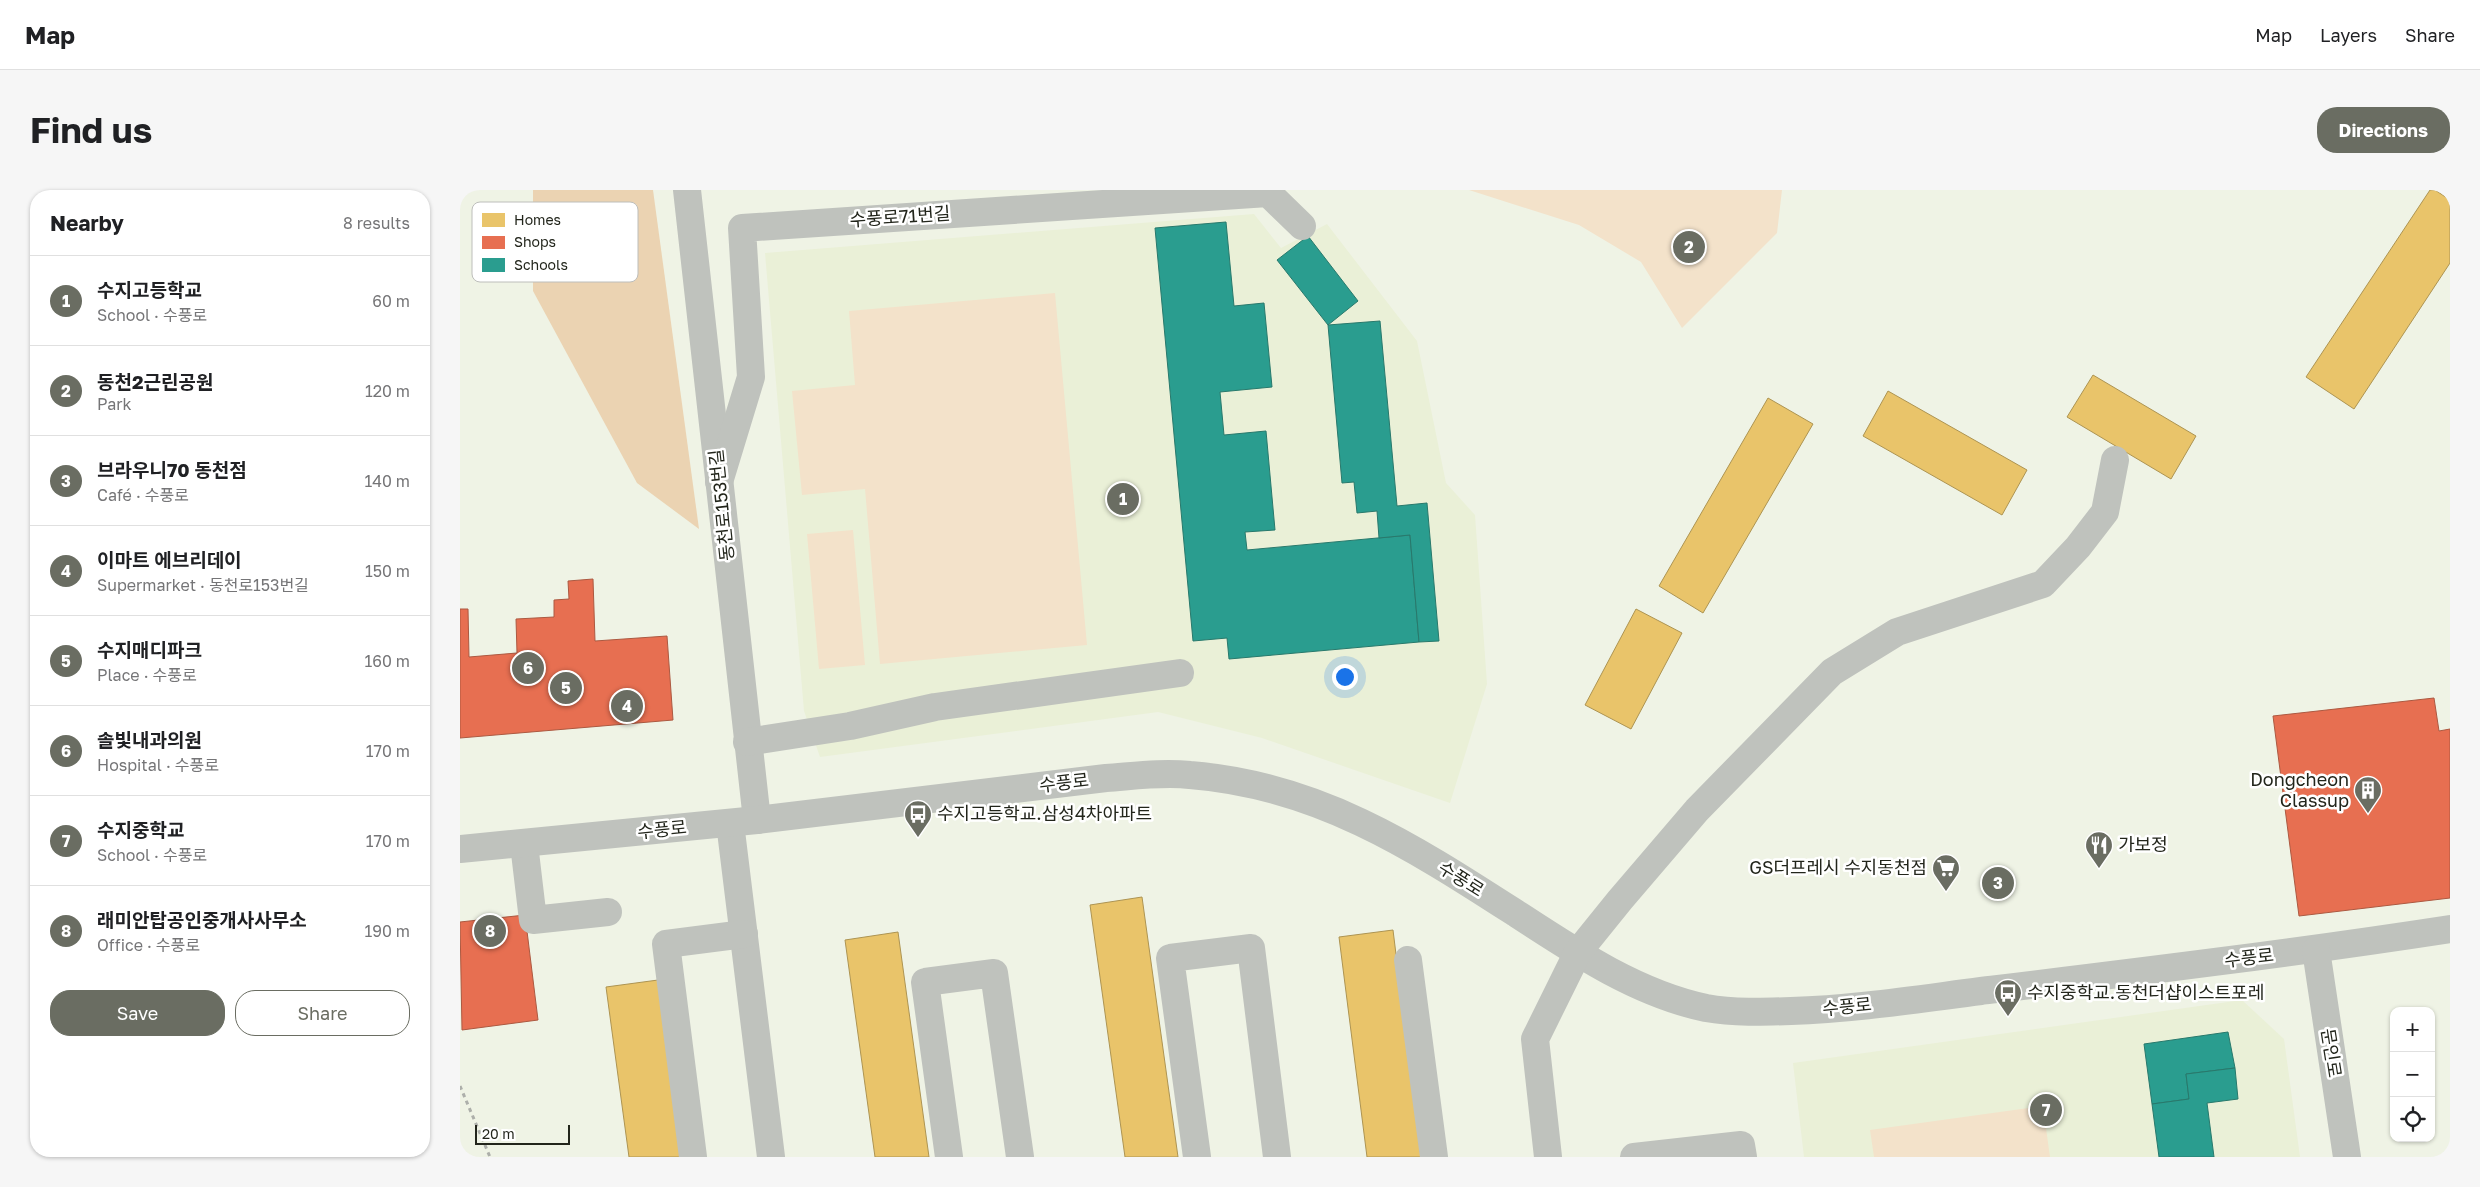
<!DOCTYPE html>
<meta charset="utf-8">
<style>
body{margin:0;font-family:"Golos Text","Noto Sans KR",sans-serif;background:#f6f6f6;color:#202124}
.controls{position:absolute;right:15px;bottom:15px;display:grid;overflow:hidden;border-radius:10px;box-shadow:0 1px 4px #0004}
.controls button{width:45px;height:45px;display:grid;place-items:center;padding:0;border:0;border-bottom:1px solid #e0e0e0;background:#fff;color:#202124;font:25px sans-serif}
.scale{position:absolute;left:15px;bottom:12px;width:95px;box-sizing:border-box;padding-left:5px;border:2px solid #22251b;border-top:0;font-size:14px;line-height:18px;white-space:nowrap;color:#22251b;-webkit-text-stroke:4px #fff;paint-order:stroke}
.you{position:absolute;left:884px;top:486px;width:18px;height:18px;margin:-12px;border:4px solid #fff;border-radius:50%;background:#1a73e8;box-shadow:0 0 0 8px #1a73e833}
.badge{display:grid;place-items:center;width:32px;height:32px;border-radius:50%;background:#6a6d62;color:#fff;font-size:16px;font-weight:700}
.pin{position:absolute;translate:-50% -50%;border:2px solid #fff;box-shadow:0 1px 5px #0006}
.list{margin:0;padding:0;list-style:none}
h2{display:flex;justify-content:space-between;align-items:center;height:65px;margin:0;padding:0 20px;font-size:21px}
h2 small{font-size:16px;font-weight:400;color:#757577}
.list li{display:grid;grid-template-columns:32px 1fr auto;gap:15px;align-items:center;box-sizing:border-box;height:90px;padding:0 20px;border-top:1px solid #e0e0e0}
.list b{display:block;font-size:19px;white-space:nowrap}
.list p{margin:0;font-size:16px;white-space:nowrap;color:#757577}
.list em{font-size:16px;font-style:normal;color:#757577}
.actions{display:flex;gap:10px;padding:15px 20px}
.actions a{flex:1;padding:11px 0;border:1px solid #6a6d62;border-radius:20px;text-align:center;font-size:18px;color:#6a6d62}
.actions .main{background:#6a6d62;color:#fff}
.icon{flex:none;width:28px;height:28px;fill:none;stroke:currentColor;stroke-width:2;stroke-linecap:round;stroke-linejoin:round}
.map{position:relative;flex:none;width:1990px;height:967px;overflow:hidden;border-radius:20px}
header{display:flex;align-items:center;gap:30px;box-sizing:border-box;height:70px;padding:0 25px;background:#fff;border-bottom:1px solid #e0e0e0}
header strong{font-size:24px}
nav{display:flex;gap:28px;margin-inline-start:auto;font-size:18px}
.intro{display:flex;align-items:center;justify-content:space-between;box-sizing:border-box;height:120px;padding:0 30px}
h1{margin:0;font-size:35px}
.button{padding:12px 22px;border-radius:20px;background:#6a6d62;color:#fff;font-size:18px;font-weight:700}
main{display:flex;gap:30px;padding:0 30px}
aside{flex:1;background:#fff;border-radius:20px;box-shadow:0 1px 4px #0004}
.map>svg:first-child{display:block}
.built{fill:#eaf0d7}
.green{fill:#f3e2ca}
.forest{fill:#ebd3b2}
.homes{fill:#e9c46a;stroke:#ad9452}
.shops{fill:#e76f51;stroke:#ac5941}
.schools{fill:#2a9d8f;stroke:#28796c}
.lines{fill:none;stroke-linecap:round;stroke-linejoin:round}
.path{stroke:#adafaa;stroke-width:3;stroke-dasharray:4 4;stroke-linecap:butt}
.minor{stroke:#bfc2bd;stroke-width:28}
.labels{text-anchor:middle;stroke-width:5;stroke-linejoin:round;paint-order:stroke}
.street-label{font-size:18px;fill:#22251b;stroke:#fff}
.poi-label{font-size:18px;fill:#22251b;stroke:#fff;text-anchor:start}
.key{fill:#fff;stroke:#bdbebb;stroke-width:1}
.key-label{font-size:14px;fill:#22251b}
</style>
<header>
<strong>Map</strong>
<nav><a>Map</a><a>Layers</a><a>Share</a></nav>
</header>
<div class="intro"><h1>Find us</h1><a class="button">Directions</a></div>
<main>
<aside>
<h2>Nearby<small>8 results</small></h2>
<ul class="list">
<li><span class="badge">1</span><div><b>수지고등학교</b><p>School · 수풍로</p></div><em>60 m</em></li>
<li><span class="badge">2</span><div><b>동천2근린공원</b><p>Park</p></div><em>120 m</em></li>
<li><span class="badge">3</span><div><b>브라우니70 동천점</b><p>Café · 수풍로</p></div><em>140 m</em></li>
<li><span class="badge">4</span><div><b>이마트 에브리데이</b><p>Supermarket · 동천로153번길</p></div><em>150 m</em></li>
<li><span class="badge">5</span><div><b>수지매디파크</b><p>Place · 수풍로</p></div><em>160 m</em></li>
<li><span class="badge">6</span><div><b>솔빛내과의원</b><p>Hospital · 수풍로</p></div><em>170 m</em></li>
<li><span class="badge">7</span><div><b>수지중학교</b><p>School · 수풍로</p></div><em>170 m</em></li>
<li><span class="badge">8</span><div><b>래미안탑공인중개사사무소</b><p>Office · 수풍로</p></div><em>190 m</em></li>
</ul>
<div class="actions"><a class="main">Save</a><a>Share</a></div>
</aside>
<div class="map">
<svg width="1990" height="967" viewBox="0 0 1990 967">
<rect width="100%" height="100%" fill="#eff3e5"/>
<g class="built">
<polygon points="794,24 821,58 867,34 957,151 986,293 1015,325 1027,494 990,613 802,548 698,522 360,567 344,521 305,63"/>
<polygon points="1782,810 1824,849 1840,967 1344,967 1333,873"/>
</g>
<g class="green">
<polygon points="1009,0 1322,0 1317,43 1222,138 1181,72 1119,35"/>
<polygon points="595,103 627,455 420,474 405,299 342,305 332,201 395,195 389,121"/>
<polygon points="393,340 405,475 359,479 347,344"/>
<polygon points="1583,916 1590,967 1414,967 1410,940"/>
</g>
<polygon class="forest" points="73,0 193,0 239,339 177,293 73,101"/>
<g class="homes">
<polygon points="1970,0 1975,0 1990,10 1990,73 1894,219 1846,187"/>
<polygon points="1633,185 1736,246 1711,289 1607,227"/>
<polygon points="1428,201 1567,280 1542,325 1403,246"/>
<polygon points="1308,208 1353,234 1243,423 1199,396"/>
<polygon points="1176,419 1222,443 1171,539 1125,515"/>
<polygon points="682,707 718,967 665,967 630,715"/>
<polygon points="933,740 961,967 907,967 879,747"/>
<polygon points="438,742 469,967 415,967 385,750"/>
<polygon points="198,790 223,967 169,967 146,797"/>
</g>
<g class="shops">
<polygon points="133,389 135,451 207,446 213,530 0,548 0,419 8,419 9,467 57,463 56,429 94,427 94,410 109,409 108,391"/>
<polygon points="1974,508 1979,541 1990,539 1990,708 1839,726 1813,526"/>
<polygon points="65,725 78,830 2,840 0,732"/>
</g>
<g class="schools">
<polygon points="766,32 774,116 804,113 812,197 760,202 764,245 806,241 815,340 785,342 787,360 950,345 959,452 769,469 767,448 733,451 695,38"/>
<polygon points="848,46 898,111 868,135 817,70"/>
<polygon points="920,131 937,316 967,313 979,451 959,452 950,345 919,348 917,321 897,323 894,292 882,293 868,135"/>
<polygon points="1768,842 1775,878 1726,884 1729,909 1692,914 1684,854"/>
<polygon points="1775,878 1778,909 1747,913 1754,967 1699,967 1692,914 1729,909 1726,884"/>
</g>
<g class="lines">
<polyline class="path" points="0,896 30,967"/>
<g class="minor">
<polyline points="227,0 297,630"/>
<polyline points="259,292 291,187 282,38 808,3 842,36"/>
<polyline points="287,552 390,536 475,517 720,483"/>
<polyline points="270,633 311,967"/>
<polyline points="64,654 73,730 148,722"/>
<path d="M0,659l297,-29 349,-42c28,-2 56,-6 84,-3 128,10 223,72 327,139 58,38 121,80 189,94 28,5 57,4 85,3 63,-2 127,-12 190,-20 156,-19 313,-38 469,-62"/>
<polyline points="1856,760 1887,967"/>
<polyline points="948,770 974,967"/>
<polyline points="233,967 206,754 284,744"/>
<polyline points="489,967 465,792 534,783 560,967"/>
<polyline points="737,967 710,768 791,758 817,967"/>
<polyline points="1088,967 1075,849 1118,762 1160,710 1237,620 1372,482 1437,442 1583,394 1618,357 1645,322 1655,270"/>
<polyline points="1174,967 1281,955 1283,967"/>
</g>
</g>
<defs>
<g id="building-pin" transform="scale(1.4375)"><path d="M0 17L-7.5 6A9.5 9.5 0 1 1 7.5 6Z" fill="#6a6d62" stroke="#fff"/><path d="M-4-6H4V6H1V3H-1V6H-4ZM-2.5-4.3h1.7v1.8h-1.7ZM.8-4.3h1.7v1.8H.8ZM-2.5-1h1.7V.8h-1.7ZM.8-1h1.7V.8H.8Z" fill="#fff"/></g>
<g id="bus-pin" transform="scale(1.4375)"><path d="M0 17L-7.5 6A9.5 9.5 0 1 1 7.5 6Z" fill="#6a6d62" stroke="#fff"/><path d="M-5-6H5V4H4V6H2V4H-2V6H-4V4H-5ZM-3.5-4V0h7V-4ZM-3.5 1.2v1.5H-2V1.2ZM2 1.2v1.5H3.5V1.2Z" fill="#fff"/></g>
<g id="restaurant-pin" transform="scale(1.4375)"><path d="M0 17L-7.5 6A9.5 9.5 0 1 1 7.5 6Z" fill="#6a6d62" stroke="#fff"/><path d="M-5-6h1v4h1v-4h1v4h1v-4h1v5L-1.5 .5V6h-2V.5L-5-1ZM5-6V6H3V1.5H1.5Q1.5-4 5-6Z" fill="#fff"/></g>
<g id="supermarket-pin" transform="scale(1.4375)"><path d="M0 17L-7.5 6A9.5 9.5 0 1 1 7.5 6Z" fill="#6a6d62" stroke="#fff"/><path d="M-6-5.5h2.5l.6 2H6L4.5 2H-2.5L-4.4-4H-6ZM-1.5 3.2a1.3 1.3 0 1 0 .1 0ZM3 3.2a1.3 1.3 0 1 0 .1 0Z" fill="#fff"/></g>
</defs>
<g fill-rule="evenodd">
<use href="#building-pin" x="1908" y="600"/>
<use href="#bus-pin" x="458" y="624"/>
<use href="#restaurant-pin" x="1639" y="655"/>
<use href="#supermarket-pin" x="1486" y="678"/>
<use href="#bus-pin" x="1548" y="803"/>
</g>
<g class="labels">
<g class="street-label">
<text transform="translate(440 27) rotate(-4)" y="6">수풍로71번길</text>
<text transform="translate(262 315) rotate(-96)" y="6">동천로153번길</text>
<text transform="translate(604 593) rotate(-7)" y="6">수풍로</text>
<text transform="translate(202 640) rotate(-6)" y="6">수풍로</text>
<text transform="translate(1001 689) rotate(32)" y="6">수풍로</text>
<text transform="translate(1789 768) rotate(-7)" y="6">수풍로</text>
<text transform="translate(1387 817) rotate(-6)" y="6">수풍로</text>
<text transform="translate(1871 863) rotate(81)" y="6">문인로</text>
</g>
<g class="poi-label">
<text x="1889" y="596" text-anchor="end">Dongcheon<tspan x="1889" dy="21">Classup</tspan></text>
<text x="477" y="630">수지고등학교.삼성4차아파트</text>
<text x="1658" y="661">가보정</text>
<text x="1467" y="684" text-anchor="end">GS더프레시 수지동천점</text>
<text x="1567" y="809">수지중학교.동천더샵이스트포레</text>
</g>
</g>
<rect x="12" y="12" width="166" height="80" rx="8" class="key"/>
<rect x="22" y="23" width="23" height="14" fill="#e9c46a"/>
<rect x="22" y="46" width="23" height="13" fill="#e76f51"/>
<rect x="22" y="68" width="23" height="14" fill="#2a9d8f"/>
<g class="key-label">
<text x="54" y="35">Homes</text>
<text x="54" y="57">Shops</text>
<text x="54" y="80">Schools</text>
</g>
</svg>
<div class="controls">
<button>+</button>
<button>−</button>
<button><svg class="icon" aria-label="locate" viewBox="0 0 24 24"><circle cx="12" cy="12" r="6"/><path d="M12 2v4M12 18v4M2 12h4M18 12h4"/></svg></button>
</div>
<div class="scale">20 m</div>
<div class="you"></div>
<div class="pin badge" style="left:663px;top:309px">1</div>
<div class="pin badge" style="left:1229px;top:57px">2</div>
<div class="pin badge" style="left:1538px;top:693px">3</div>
<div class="pin badge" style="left:167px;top:516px">4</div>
<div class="pin badge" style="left:106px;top:498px">5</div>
<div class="pin badge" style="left:68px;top:478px">6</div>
<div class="pin badge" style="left:1586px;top:920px">7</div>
<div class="pin badge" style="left:30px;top:741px">8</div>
</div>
</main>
